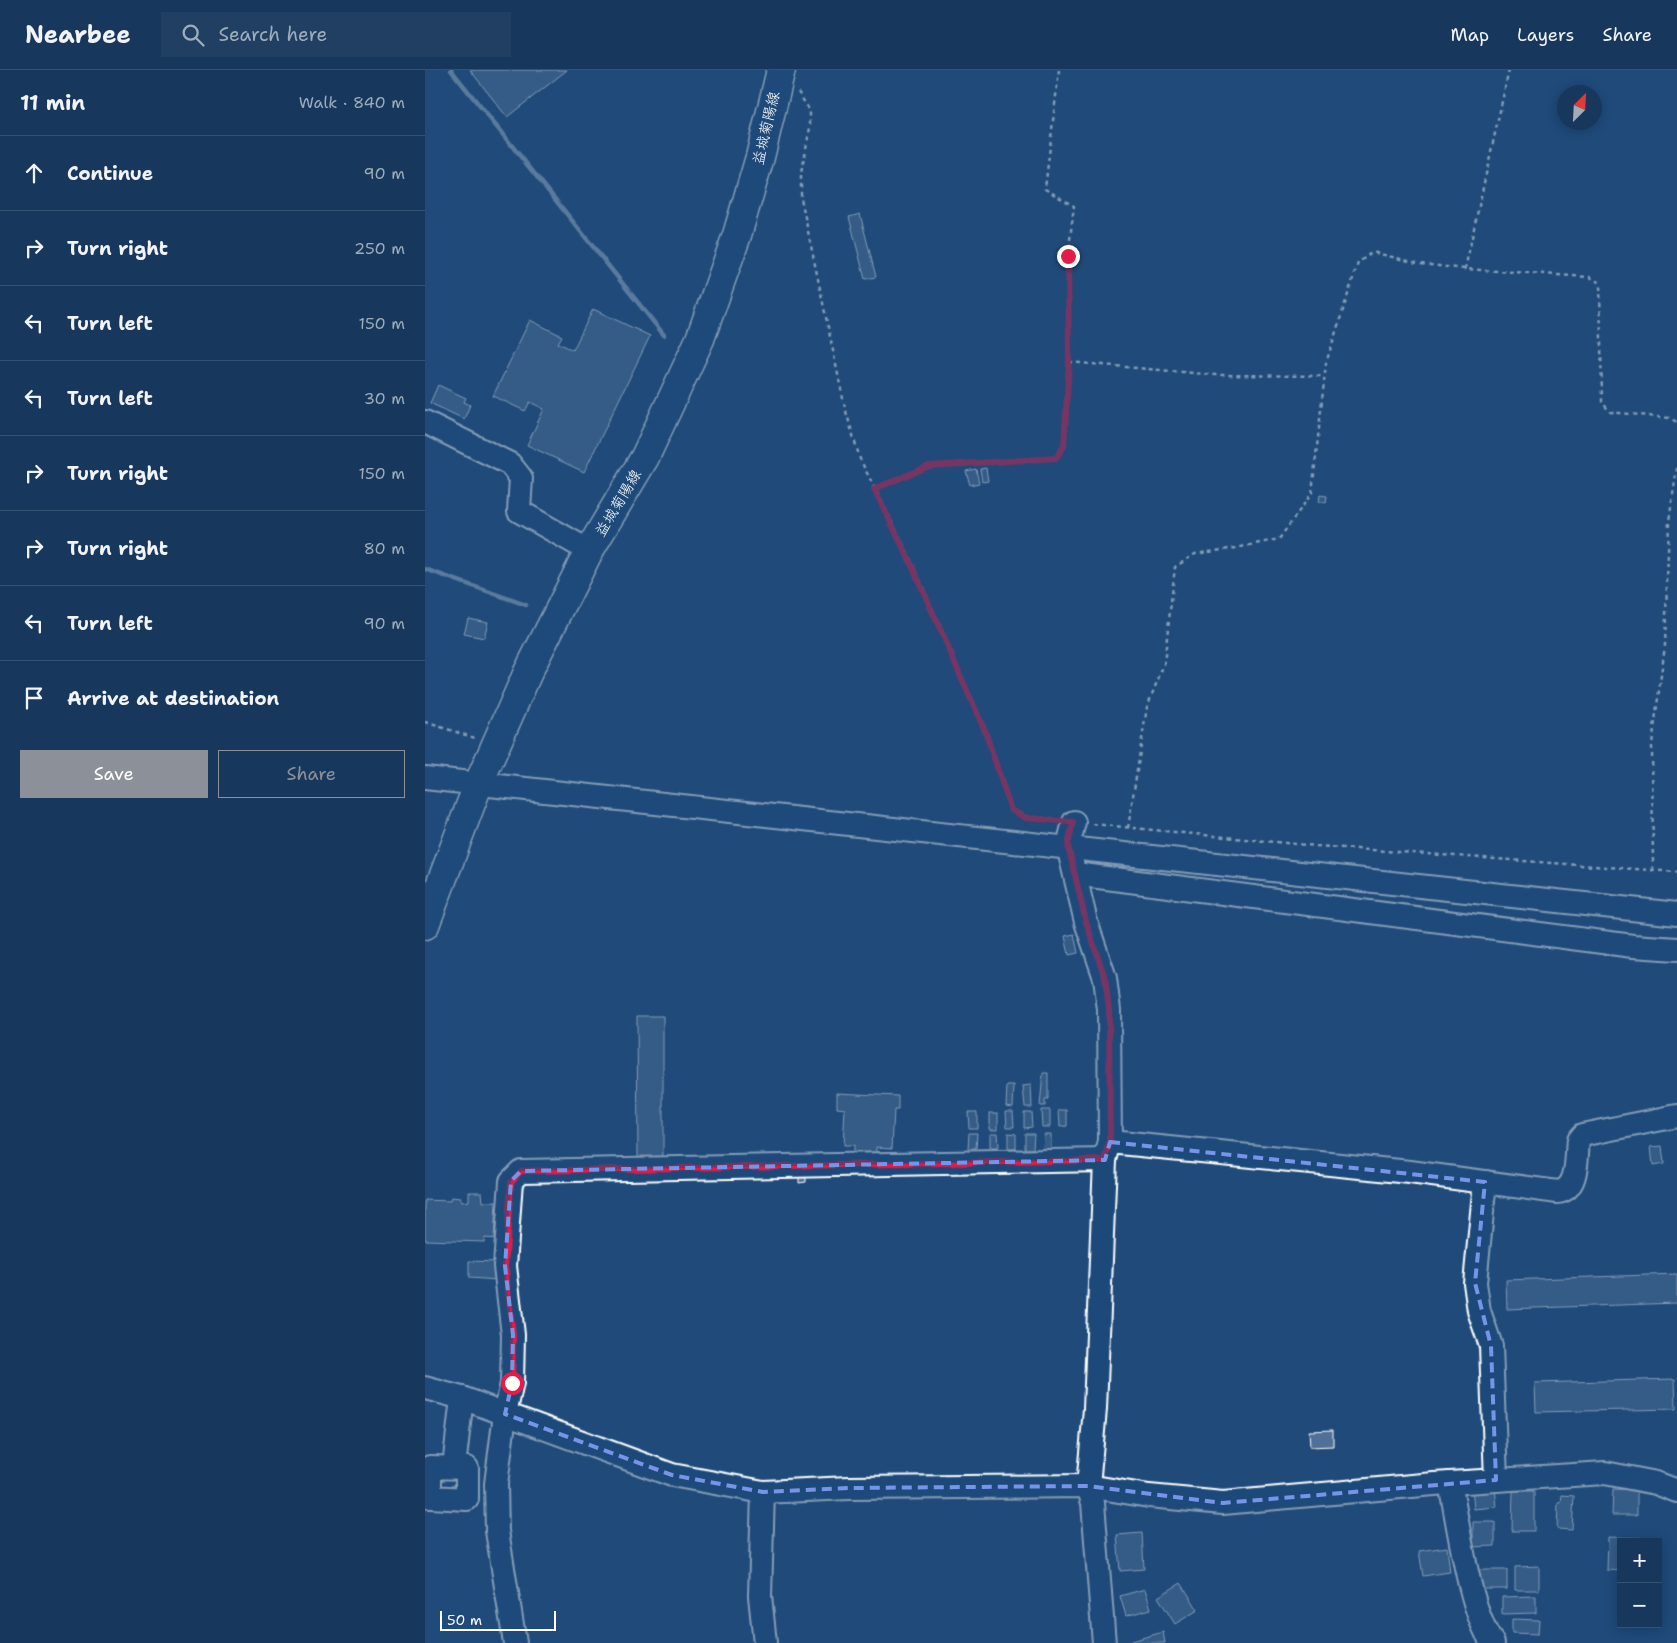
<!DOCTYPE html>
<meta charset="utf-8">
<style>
body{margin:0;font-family:"Shantell Sans","Klee One",sans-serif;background:#203f62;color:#f1f3f6}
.controls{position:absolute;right:15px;bottom:15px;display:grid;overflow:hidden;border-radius:0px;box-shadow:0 2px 12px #0003}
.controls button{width:45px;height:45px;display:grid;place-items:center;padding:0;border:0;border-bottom:1px solid #365272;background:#17385c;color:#f1f3f6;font:25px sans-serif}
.compass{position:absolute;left:1132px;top:15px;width:45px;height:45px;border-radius:50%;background:#17385c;box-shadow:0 2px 12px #0003;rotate:24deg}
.scale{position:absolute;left:15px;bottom:12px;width:116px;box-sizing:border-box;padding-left:5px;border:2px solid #fff;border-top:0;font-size:14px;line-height:18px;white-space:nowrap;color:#fff;-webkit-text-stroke:4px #1f4a7a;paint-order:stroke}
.stop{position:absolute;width:15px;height:15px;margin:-11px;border:4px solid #e11d48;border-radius:50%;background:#fff}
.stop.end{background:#e11d48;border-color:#fff;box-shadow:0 1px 5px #0008}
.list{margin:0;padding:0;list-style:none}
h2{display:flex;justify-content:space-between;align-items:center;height:65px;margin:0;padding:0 20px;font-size:21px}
h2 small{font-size:16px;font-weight:400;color:#9eacbb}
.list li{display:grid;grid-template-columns:32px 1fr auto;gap:15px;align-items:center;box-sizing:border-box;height:75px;padding:0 20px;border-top:1px solid #365272}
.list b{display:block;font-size:19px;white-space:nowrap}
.list em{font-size:16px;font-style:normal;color:#9eacbb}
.actions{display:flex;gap:10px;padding:15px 20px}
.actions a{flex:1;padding:11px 0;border:1px solid #8c9099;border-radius:0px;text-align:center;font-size:18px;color:#8c9099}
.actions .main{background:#8c9099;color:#fff}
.icon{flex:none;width:28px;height:28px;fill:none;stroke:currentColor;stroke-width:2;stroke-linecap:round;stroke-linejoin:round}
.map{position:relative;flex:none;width:1252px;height:1573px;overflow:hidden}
header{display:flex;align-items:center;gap:30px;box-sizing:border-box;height:70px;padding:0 25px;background:#17385c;border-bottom:1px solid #365272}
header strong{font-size:24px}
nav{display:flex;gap:28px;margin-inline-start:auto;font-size:18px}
.search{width:350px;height:45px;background:#203f62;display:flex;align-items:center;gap:12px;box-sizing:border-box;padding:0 18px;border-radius:0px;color:#9eacbb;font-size:19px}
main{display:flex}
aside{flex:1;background:#17385c}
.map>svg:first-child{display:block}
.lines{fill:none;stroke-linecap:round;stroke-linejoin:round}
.stream{stroke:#a3b5c8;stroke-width:4.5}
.building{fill:#507197;stroke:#fff}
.minor-casing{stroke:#fff;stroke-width:26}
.major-casing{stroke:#fff;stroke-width:31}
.path{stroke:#fff;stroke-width:2.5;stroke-dasharray:4 4;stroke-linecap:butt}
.minor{stroke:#1f4a7a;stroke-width:22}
.major{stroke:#1f4a7a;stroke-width:28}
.route{stroke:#e11d48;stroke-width:6}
.marked{fill:none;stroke:#7795e8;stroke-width:4;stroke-dasharray:10 6;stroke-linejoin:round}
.labels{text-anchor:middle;stroke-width:4;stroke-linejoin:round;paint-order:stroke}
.street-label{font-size:15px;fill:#fff;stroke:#1f4a7a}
</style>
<header>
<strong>Nearbee</strong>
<div class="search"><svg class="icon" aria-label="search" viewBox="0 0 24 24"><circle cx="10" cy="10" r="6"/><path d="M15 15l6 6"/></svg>Search here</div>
<nav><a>Map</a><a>Layers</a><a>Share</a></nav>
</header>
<main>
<aside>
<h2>11 min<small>Walk · 840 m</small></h2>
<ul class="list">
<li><svg class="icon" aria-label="ahead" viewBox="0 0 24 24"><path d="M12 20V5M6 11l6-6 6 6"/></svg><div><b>Continue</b></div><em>90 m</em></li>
<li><svg class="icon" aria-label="right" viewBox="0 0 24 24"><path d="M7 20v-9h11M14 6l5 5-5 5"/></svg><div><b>Turn right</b></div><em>250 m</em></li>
<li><svg class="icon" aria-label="left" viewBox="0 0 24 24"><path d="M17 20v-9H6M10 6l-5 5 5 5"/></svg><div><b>Turn left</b></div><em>150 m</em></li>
<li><svg class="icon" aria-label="left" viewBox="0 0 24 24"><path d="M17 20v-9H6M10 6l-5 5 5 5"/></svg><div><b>Turn left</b></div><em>30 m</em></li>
<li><svg class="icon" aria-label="right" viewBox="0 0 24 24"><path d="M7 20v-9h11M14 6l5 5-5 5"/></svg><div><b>Turn right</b></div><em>150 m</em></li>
<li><svg class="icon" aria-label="right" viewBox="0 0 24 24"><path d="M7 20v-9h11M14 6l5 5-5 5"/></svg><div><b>Turn right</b></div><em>80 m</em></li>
<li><svg class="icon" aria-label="left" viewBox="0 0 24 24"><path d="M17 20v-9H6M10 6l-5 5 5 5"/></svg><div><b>Turn left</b></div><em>90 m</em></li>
<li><svg class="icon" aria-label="arrive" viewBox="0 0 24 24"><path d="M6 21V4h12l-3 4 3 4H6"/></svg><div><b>Arrive at destination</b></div></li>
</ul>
<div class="actions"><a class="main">Save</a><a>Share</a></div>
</aside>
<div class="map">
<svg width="1252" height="1573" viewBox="0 0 1252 1573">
<rect width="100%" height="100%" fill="#1f4a7a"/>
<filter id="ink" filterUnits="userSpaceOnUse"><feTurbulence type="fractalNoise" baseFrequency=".02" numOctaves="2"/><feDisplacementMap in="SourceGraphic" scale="10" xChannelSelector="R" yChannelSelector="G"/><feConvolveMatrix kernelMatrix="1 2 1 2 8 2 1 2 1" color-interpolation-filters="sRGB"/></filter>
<g filter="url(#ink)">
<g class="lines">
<g class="stream">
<polyline points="26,0 239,265"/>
<polyline points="0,499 101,535"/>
</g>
</g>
<g class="building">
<polygon points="45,0 142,0 82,47"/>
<polygon points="435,144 451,207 440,209 424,147"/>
<polygon points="168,239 225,266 159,402 102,375 119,339 105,332 100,341 68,326 105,250 137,266 133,273 148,280"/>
<polygon points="13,315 41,328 39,332 45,335 39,349 5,333"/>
<polygon points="561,398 563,411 557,412 555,399"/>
<polygon points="551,399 554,413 545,415 541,401"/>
<polygon points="895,425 902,426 901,433 894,432"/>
<polygon points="43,548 63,552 59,568 39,564"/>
<polygon points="649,864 653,883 644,885 640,866"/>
<polygon points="212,946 238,946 238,1087 213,1088"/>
<polygon points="618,1003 623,1003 623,1030 620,1030 620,1036 615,1036"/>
<polygon points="606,1015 607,1037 600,1037 598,1016"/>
<polygon points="582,1016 589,1016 588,1037 581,1036"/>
<polygon points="412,1023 473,1026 473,1040 469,1040 467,1078 452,1077 452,1087 428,1087 428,1076 418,1076 420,1039 412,1038"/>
<polygon points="616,1040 625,1040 625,1057 617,1057"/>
<polygon points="634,1040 642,1040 642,1056 635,1057"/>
<polygon points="581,1041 588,1041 589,1057 582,1057"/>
<polygon points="543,1042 552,1042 552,1058 544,1058"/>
<polygon points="599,1042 606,1042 607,1057 599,1058"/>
<rect x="565" y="1043" width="8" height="16"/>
<polygon points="544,1063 552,1063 551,1079 543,1079"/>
<polygon points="565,1063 572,1063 573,1078 565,1078"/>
<polygon points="583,1063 591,1064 591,1079 583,1079"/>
<polygon points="600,1063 609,1063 608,1079 600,1079"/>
<polygon points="619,1064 626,1064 626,1080 618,1080"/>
<polygon points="1237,1076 1239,1094 1228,1096 1226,1077"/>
<polygon points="381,1104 381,1112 374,1113 374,1105"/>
<polygon points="44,1122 57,1122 58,1132 71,1132 69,1169 60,1168 59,1172 0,1170 0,1130 25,1131 26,1127 36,1128 36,1132 44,1131"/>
<polygon points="44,1191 73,1192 73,1210 44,1208"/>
<polygon points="1252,1204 1252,1233 1082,1239 1081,1210"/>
<polygon points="1250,1309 1251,1339 1111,1342 1110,1313"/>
<polygon points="908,1360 908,1376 885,1377 884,1361"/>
<polygon points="1070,1417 1072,1437 1049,1439 1047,1419"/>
<polygon points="1188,1419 1212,1420 1212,1445 1187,1445"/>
<polygon points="1088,1421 1109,1421 1109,1461 1087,1461"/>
<polygon points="1137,1425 1149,1426 1147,1460 1132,1459 1133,1433 1136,1433"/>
<polygon points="1048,1452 1070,1452 1070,1476 1048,1477"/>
<polygon points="717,1463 719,1499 695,1501 692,1465"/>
<polygon points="1183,1467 1217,1468 1217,1472 1196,1472 1196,1501 1182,1500"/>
<polygon points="1022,1477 1025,1502 998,1506 994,1481"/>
<polygon points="1114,1496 1114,1520 1090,1520 1090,1497"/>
<rect x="1053" y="1500" width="29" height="19"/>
<polygon points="756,1513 773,1540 750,1554 733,1527"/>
<polygon points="720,1519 726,1539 701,1546 695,1526"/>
<polygon points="1111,1526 1111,1543 1077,1544 1077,1527"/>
<polygon points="1087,1549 1114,1550 1113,1564 1087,1563"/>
<polygon points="738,1562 740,1573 706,1573 706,1571"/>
</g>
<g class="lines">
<g class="minor-casing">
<g id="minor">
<polyline points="0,352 85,394 96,408 94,441 164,481"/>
<polyline points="0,708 1252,844"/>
<polyline points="649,752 643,776 661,852 680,908 684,940 685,1072 680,1090 670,1339 663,1416 668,1433 679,1573"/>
<polyline points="650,804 1208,876 1252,879"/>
<path d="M685,1072l300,30 148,20c21,-3 18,-35 20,-52l4,-5 95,-19"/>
<polyline points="1060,1112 1050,1213 1054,1241 1066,1276 1071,1410"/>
<polyline points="0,1318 37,1328 247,1405 338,1422 424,1418 663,1416 724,1426 798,1433 1009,1414 1180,1403 1231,1413 1252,1421"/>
<polygon points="5,1397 42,1398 42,1429 5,1427"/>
<polyline points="29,1397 37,1328"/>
<path d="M1025,1413c8,39 20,132 43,160"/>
<polyline points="338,1422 335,1526 340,1573"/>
<polyline points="90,1573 72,1461 71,1414 80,1344 87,1313 88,1265 80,1196 86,1111 96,1101 680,1090"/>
</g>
</g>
<g class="major-casing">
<polyline id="major" points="0,855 53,715 103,602 164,481 220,387 275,269 312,165 335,87 356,0"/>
</g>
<g class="path">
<polyline points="1084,0 1040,199 1165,207 1175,213 1177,332 1185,342 1244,348 1252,352"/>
<polyline points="373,22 385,41 385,58 376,103 376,128 420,338 435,389 485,489 560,661 586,740 601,747 630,750"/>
<polyline points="644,292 791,305 899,306"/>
<polyline points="449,419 503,396 631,388 639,377 644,292 643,186 649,136 620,119 634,0"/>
<polyline points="0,652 50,668"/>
<polyline points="668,754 891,776 1252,802"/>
<polyline points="703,758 722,637 739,594 750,497 770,484 811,478 854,469 887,423 901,293 933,193 947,182 996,194 1040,199"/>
<polyline points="1228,800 1227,674 1240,575 1244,451 1252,398"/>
</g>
<use href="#minor" class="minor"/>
<use href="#major" class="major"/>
</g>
</g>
<g class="lines" filter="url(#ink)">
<polyline class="route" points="87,1313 88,1264 80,1196 86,1112 96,1101 680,1090 685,1072 684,940 680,908 661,852 643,776 648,752 601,748 586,740 560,661 484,489 449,419 504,396 631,388 639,376 644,292 643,186"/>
</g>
<path d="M0 0H1252V1573H0ZM685,1072l375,40 -10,101 16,63 5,134 -273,23 -135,-17 -239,2 -86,4 -91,-17 -167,-61 7,-31 1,-48 -8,-69 6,-85 10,-10 584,-11z" fill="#1f4a7a" fill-opacity=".55" fill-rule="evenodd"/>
<path class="marked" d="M685,1072l375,40 -10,101 16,63 5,134 -273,23 -135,-17 -239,2 -86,4 -91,-17 -167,-61 7,-31 1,-48 -8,-69 6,-85 10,-10 584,-11z"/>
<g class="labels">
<g class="street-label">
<text transform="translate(341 58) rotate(-77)" y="5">益城菊陽線</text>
<text transform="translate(193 433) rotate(-59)" y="5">益城菊陽線</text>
</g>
</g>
</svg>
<div class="controls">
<button>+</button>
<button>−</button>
</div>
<svg class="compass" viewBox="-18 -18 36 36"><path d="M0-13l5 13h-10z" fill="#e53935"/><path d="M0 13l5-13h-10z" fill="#9eacbb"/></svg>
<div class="scale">50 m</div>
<div class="stop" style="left:87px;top:1313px"></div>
<div class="stop end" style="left:643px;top:186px"></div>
</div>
</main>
